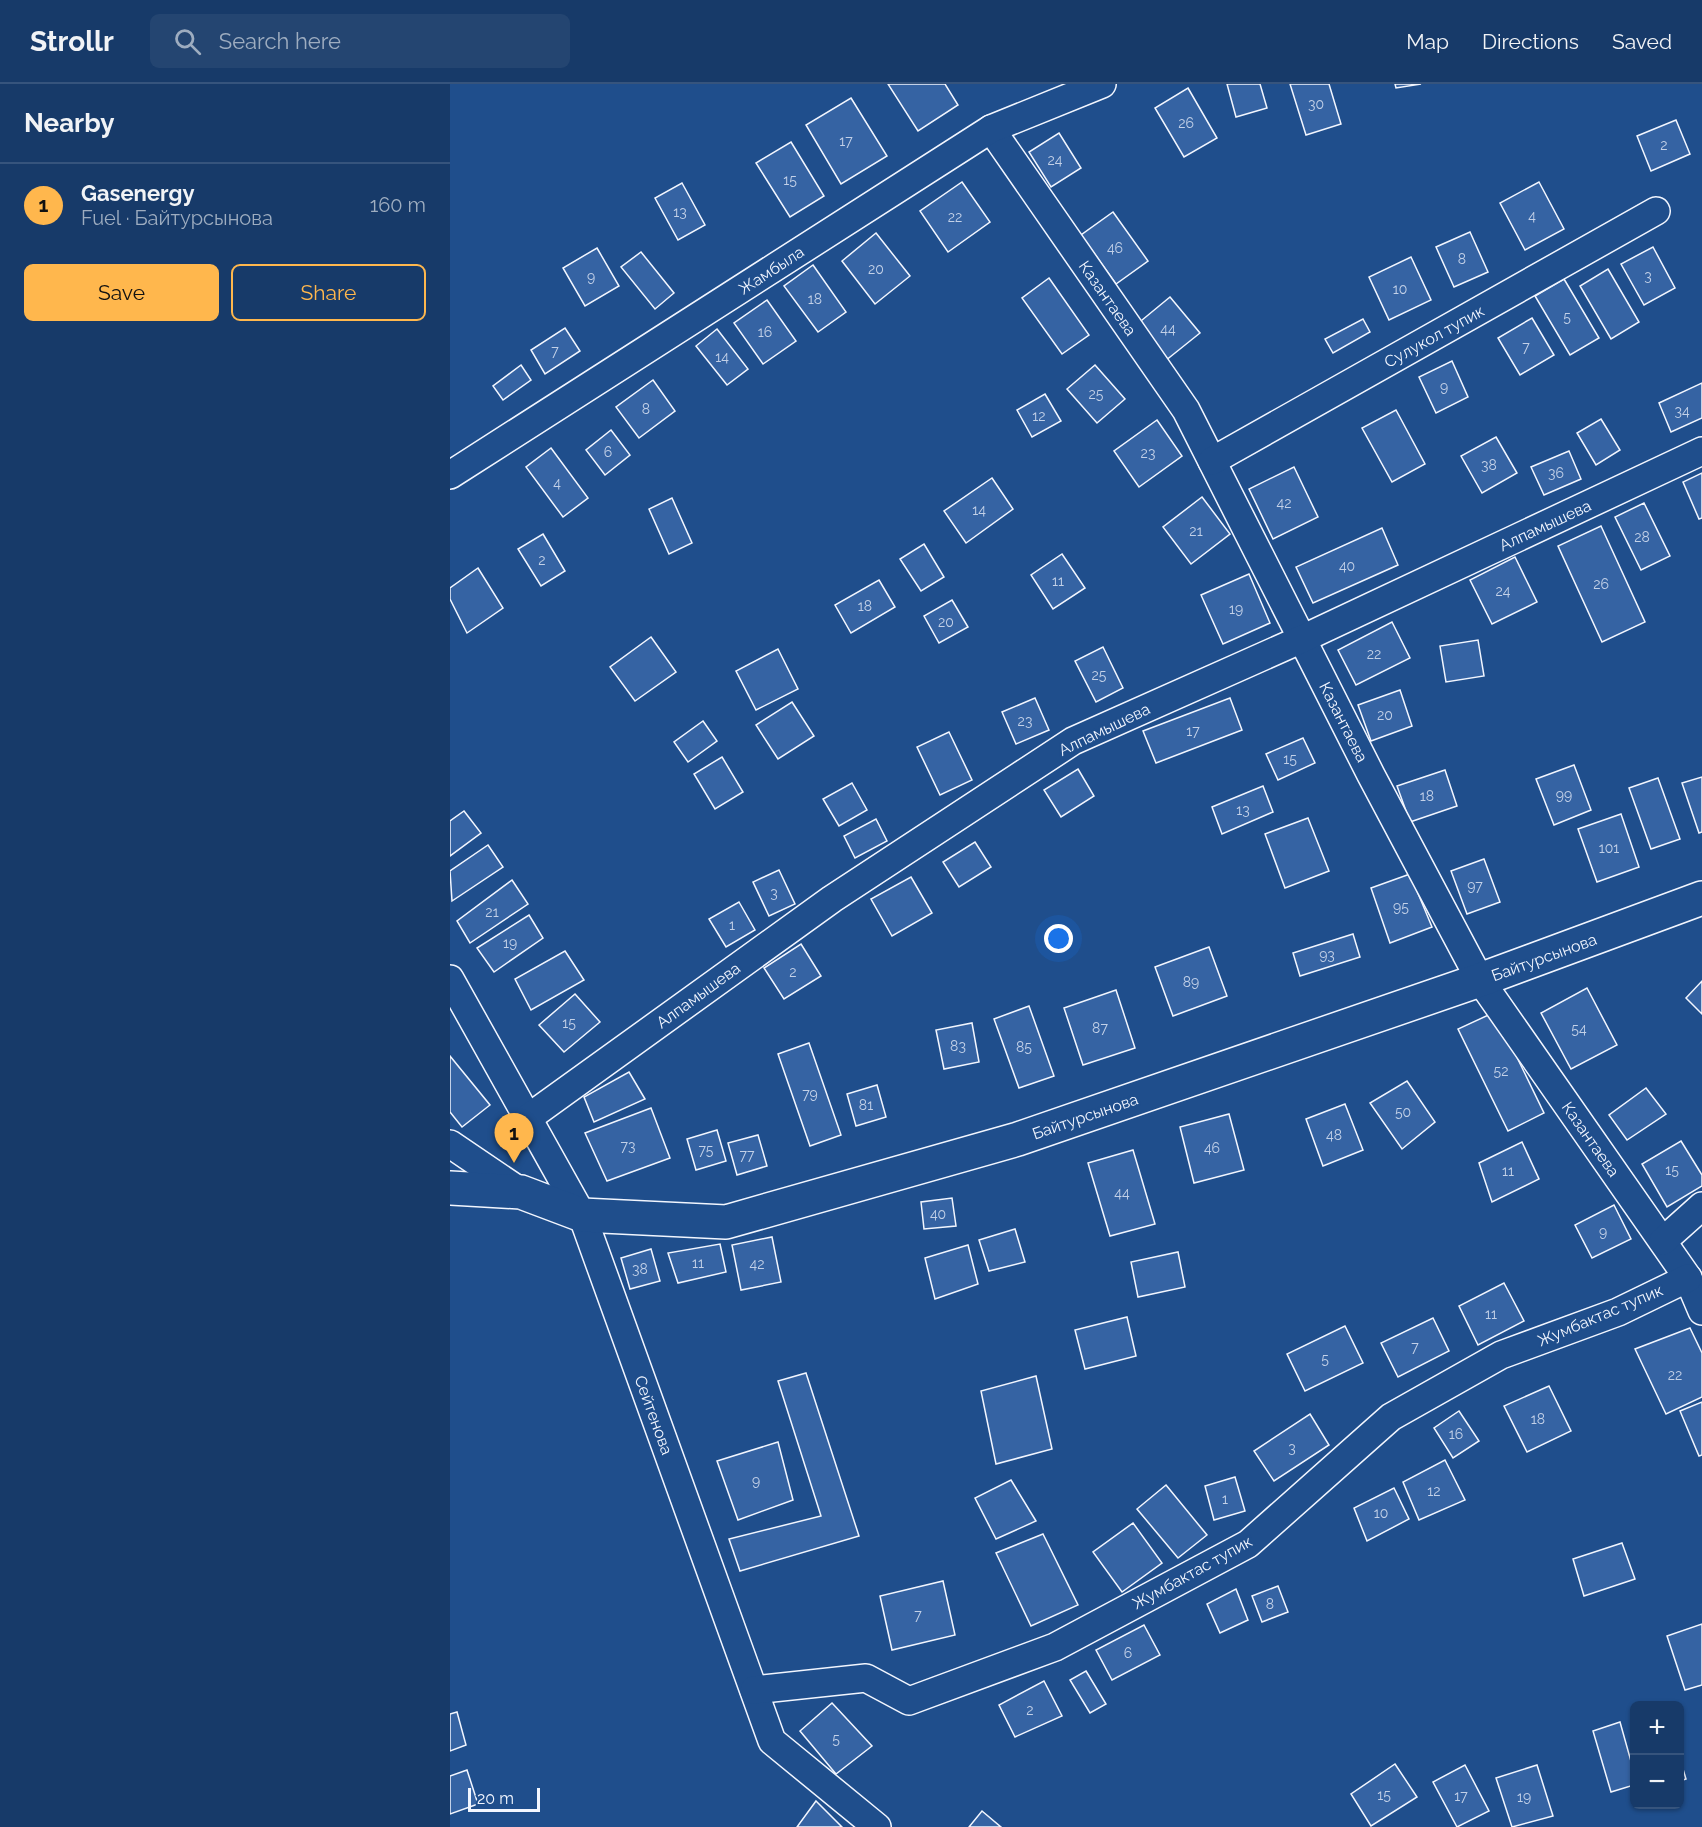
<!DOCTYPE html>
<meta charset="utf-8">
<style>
body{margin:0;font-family:Raleway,sans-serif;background:#244571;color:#f1f3f6}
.controls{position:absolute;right:18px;bottom:18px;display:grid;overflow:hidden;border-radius:9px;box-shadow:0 2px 4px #0004}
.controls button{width:54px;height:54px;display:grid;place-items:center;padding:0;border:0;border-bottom:2px solid #36547d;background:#173a69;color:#f1f3f6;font:30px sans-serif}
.scale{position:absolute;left:18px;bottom:15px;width:72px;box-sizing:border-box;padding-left:6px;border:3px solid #f2f6ff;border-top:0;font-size:16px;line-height:21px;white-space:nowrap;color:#f2f6ff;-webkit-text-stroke:4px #1f4e8c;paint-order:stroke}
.you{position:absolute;left:609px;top:855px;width:21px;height:21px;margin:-15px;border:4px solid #fff;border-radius:50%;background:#1a73e8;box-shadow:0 0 0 9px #1a73e833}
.badge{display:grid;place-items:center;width:39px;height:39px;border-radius:50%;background:#ffb74d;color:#111;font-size:20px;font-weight:700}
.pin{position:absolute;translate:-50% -50px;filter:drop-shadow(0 2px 3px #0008)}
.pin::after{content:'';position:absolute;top:32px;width:21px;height:18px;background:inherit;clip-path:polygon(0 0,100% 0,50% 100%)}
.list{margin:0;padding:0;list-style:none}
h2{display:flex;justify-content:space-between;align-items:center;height:78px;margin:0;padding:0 24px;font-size:26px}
h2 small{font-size:20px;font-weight:400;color:#9eadc0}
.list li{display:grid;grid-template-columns:39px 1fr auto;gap:18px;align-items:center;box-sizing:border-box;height:84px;padding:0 24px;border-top:2px solid #36547d}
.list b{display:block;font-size:22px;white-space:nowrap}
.list p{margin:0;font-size:20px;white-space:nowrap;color:#9eadc0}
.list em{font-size:20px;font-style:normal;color:#9eadc0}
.actions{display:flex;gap:12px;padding:18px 24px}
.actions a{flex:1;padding:14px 0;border:2px solid #ffb74d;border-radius:9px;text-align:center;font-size:21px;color:#ffb74d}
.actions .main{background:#ffb74d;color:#111}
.icon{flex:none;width:33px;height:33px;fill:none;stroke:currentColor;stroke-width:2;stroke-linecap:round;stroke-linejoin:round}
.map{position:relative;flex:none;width:1252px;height:1743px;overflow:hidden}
header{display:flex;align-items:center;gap:36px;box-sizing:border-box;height:84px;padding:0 30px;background:#173a69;border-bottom:2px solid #36547d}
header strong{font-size:28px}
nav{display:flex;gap:33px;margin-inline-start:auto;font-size:21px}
.search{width:420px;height:54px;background:#244571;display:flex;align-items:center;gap:15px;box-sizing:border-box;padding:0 21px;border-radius:9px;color:#9eadc0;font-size:22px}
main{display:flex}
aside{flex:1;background:#173a69}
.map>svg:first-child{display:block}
.building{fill:#3563a3;stroke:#f2f6ff;stroke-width:1.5}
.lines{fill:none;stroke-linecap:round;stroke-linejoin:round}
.minor-casing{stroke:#f2f6ff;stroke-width:30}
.major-casing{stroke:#f2f6ff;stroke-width:36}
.minor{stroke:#1f4e8c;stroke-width:27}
.major{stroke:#1f4e8c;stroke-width:33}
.labels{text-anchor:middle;stroke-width:4.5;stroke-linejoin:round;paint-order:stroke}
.number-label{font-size:14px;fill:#c3d1e8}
.street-label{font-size:16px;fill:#f2f6ff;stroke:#1f4e8c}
</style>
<header>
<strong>Strollr</strong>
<div class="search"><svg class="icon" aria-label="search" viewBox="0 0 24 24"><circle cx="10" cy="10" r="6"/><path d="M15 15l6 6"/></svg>Search here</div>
<nav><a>Map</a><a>Directions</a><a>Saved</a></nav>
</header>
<main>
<aside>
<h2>Nearby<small></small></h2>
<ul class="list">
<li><span class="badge">1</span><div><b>Gasenergy</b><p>Fuel · Байтурсынова</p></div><em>160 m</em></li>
</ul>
<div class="actions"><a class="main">Save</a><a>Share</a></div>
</aside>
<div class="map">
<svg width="1252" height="1743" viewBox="0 0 1252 1743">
<rect width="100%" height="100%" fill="#1f4e8c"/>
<g class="building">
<polygon points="438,0 495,0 508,21 468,47"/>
<polygon points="777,0 810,0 817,24 786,33"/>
<polygon points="840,0 879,0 891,40 856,51"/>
<polygon points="945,0 971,0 946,4"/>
<polygon points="738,4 767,54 734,73 705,24"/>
<polygon points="401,14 437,72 391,100 356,41"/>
<polygon points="1226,36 1240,70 1201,87 1187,52"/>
<polygon points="609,49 631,84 601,103 579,68"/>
<polygon points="341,58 374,112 340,133 306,79"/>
<polygon points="512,98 540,138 498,168 470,127"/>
<polygon points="1089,98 1114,145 1075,166 1050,119"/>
<polygon points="232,99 255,141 228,156 205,114"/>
<polygon points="663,128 698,177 666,200 631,151"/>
<polygon points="1020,148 1038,188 1004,203 986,163"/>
<polygon points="426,149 460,192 425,220 392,177"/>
<polygon points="1203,163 1225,204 1194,221 1171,180"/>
<polygon points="147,164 169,202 135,222 113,184"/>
<polygon points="191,168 224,209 205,225 171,183"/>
<polygon points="961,173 981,216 939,236 919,193"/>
<polygon points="363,181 396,228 368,248 334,202"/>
<polygon points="1158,185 1189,238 1161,255 1130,202"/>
<polygon points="599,194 639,251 612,270 572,214"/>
<polygon points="1114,195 1149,254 1120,271 1085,212"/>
<polygon points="720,213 750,249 715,277 686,241"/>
<polygon points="317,216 346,257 313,280 284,239"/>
<polygon points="1082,234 1104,271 1070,291 1048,254"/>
<polygon points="913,235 920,248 883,269 875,255"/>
<polygon points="115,244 130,267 95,290 81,266"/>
<polygon points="267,245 298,285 277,301 246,262"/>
<polygon points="1002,277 1018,313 986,329 969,293"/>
<polygon points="71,281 81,296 53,316 43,302"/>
<polygon points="645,281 675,315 647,339 617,305"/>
<polygon points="203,296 225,327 189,354 166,323"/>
<polygon points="1252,299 1252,334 1221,348 1209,319"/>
<polygon points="595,310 611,337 582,353 567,326"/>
<polygon points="946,326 975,380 942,398 912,344"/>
<polygon points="1151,335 1170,366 1146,381 1127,349"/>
<polygon points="707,336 732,372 689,403 664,367"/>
<polygon points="161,346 180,371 155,391 136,366"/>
<polygon points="1046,353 1067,389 1032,409 1011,372"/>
<polygon points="101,364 138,414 113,433 76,383"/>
<polygon points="1119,367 1131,395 1094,411 1081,383"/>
<polygon points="844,383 868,433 823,455 799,405"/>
<polygon points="1252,389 1252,434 1249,435 1233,398"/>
<polygon points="542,394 563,425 516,459 494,427"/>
<polygon points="752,413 780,450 741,480 713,443"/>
<polygon points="222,414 242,459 219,470 199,425"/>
<polygon points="1194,419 1220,472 1191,486 1165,433"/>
<polygon points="1151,442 1195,538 1152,558 1108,462"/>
<polygon points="932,444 948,481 863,519 846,483"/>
<polygon points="93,450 115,487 91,502 68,465"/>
<polygon points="474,460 494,493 471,507 450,475"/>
<polygon points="612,470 635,504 603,525 581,491"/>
<polygon points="1065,473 1087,518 1042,540 1020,496"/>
<polygon points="28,484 53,524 17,549 0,515 0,504"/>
<polygon points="799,490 820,539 773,560 751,511"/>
<polygon points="429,496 445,523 401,549 385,521"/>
<polygon points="502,516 518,543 489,559 474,532"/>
<polygon points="942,538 960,574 906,601 888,566"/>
<polygon points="201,553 226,588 185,617 160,583"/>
<polygon points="1028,556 1034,592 996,598 990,562"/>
<polygon points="653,563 673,604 646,618 625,577"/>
<polygon points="328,565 348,605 306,626 286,587"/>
<polygon points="950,606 962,642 921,657 908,621"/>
<polygon points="585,614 599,646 566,660 552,628"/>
<polygon points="780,614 792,646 706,679 693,647"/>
<polygon points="342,618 364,652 328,675 306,641"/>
<polygon points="253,637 267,657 238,678 224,658"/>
<polygon points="499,648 522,696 490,711 467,663"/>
<polygon points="853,654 865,679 828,696 816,670"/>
<polygon points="272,673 293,708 265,725 244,690"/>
<polygon points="1124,681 1141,726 1104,741 1086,695"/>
<polygon points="628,685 644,712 611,733 594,706"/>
<polygon points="995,686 1007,722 960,738 947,702"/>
<polygon points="1252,693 1252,748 1249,749 1232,699"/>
<polygon points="1208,694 1230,755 1201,765 1179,704"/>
<polygon points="402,699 417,726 389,742 373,715"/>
<polygon points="813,702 823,728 772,750 762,723"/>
<polygon points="14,727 31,749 0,772 0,737"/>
<polygon points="1171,730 1189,783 1147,798 1128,745"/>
<polygon points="858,734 879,787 835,804 815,750"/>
<polygon points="426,735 437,757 405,774 394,752"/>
<polygon points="525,758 541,783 509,803 493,778"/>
<polygon points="38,761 53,783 2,817 0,787"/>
<polygon points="1034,775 1050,818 1017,830 1001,787"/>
<polygon points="329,786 345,820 319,832 303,798"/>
<polygon points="960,790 982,843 940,859 921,804"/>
<polygon points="461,793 482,829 442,852 421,815"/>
<polygon points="62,796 78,820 20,859 7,837"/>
<polygon points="289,818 305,846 276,863 259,835"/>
<polygon points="79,831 93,854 44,888 27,864"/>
<polygon points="903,850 910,873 850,892 843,869"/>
<polygon points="351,860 371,892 334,915 314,884"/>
<polygon points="759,863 777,912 723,932 705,883"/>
<polygon points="115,867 134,896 81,926 65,895"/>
<polygon points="1252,897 1252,930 1236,914"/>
<polygon points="1137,904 1167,961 1121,985 1091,929"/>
<polygon points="666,906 685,964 633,981 614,924"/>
<polygon points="125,910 150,938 114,968 89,941"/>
<polygon points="579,922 604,992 569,1004 544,935"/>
<polygon points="1045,928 1094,1029 1058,1047 1008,945"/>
<polygon points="522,939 529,978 494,985 486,946"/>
<polygon points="359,959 391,1051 360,1062 328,970"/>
<polygon points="0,972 40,1021 12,1043 0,1028"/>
<polygon points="179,988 195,1015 144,1038 134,1013"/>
<polygon points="957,997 985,1038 952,1065 920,1019"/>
<polygon points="427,1001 436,1033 406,1042 397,1010"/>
<polygon points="1196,1004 1216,1030 1177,1056 1159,1031"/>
<polygon points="895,1020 913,1066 873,1082 856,1035"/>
<polygon points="201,1024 220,1074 157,1097 135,1049"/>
<polygon points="779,1030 794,1086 744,1099 730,1043"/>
<polygon points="267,1046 276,1077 246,1086 237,1055"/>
<polygon points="308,1051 317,1082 287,1091 278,1059"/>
<polygon points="1231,1057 1252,1091 1252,1102 1217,1123 1192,1080"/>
<polygon points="1072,1058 1089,1095 1042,1118 1029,1079"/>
<polygon points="683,1066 705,1140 660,1152 638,1079"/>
<polygon points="502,1114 506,1142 474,1145 471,1118"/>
<polygon points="1164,1121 1181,1155 1142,1174 1125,1141"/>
<polygon points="565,1145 575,1178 539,1187 529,1156"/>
<polygon points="322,1153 331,1198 291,1206 282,1161"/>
<polygon points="270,1160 276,1188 228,1199 218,1169"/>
<polygon points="518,1161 528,1200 485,1215 475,1174"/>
<polygon points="201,1165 210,1197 180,1205 171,1174"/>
<polygon points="728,1168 735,1203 688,1213 681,1178"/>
<polygon points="1054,1199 1074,1237 1028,1261 1009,1222"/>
<polygon points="677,1233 686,1272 635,1285 625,1246"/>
<polygon points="983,1234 999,1267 948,1293 931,1259"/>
<polygon points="895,1242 913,1279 855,1307 837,1270"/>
<polygon points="1240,1244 1252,1269 1252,1313 1216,1330 1185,1265"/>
<polygon points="356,1289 409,1452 290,1487 279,1455 371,1432 328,1297"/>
<polygon points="586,1292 602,1365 546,1380 531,1307"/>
<polygon points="1099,1302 1121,1347 1077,1368 1054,1322"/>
<polygon points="1252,1318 1252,1371 1249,1372 1230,1327"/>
<polygon points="1009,1327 1029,1357 1003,1374 984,1344"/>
<polygon points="860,1330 879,1361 824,1397 804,1367"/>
<polygon points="328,1358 343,1416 288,1436 267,1377"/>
<polygon points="995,1376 1015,1416 969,1436 953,1398"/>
<polygon points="785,1393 795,1427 764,1436 755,1402"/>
<polygon points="561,1396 586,1437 546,1455 525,1414"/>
<polygon points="716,1401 757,1451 728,1474 687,1425"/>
<polygon points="944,1404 959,1435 917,1457 904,1424"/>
<polygon points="683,1439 712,1479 672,1508 643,1468"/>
<polygon points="593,1450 628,1521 581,1542 546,1469"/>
<polygon points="1172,1459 1185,1495 1134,1512 1123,1475"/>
<polygon points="493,1497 505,1551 442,1566 430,1512"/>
<polygon points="828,1502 838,1528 812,1538 802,1512"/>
<polygon points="786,1505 798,1536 770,1549 757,1520"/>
<polygon points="1252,1540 1252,1601 1235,1606 1217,1552"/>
<polygon points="694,1541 710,1571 662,1596 646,1566"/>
<polygon points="636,1587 656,1620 640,1629 620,1596"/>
<polygon points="594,1597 612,1632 565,1653 549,1621"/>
<polygon points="382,1619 422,1662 386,1690 350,1647"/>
<polygon points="7,1628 16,1661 0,1667 0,1630"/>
<polygon points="1170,1638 1184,1688 1184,1701 1161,1708 1143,1647"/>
<polygon points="1230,1675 1236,1695 1230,1697"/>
<polygon points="945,1680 967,1713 921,1742 901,1710"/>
<polygon points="1015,1681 1039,1727 1007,1743 983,1698"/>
<polygon points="1087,1681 1103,1732 1062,1743 1046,1694"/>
<polygon points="17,1686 28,1720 0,1730 0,1692"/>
<polygon points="366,1717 392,1743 347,1743"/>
<polygon points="532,1727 551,1743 519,1743"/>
</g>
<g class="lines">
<g class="minor-casing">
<g id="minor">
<polyline points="541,45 736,326 921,691 1030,896 1238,1194 1252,1227"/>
<polyline points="762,377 1206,127"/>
<polyline points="0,391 541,45 652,0"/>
<polyline points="0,895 132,1131 322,1657 427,1743"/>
<polyline points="78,1034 382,815 623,657 852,555 1252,367"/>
<polyline points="0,1060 71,1108"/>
<polyline points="1213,1157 1252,1122"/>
<polyline points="304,1606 416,1594 459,1617 605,1563 798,1460 941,1333 1051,1271 1168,1228 1238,1194"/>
</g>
</g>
<g class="major-casing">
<polyline id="major" points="0,1104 71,1108 132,1131 276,1138 568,1055 1030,896 1252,814"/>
</g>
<use href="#minor" class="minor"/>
<use href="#major" class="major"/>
</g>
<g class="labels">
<g class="number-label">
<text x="866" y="25">30</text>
<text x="736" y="44">26</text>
<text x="396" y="62">17</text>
<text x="1214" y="66">2</text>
<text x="605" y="81">24</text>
<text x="340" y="101">15</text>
<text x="230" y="133">13</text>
<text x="1082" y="137">4</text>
<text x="505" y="138">22</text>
<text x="665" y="169">46</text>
<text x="1012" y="180">8</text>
<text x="426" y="190">20</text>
<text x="1198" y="197">3</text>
<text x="141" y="198">9</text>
<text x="950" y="210">10</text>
<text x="365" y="220">18</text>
<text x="1117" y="238">5</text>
<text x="718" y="250">44</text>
<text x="315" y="253">16</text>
<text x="1076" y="268">7</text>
<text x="105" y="272">7</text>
<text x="272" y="278">14</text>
<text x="994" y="308">9</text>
<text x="646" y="315">25</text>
<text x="196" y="330">8</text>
<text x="1232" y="332">34</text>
<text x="589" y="337">12</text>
<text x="158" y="373">6</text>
<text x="698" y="374">23</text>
<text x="1039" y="386">38</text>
<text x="1106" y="394">36</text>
<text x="107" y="404">4</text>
<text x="834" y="424">42</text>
<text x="529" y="431">14</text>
<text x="746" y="452">21</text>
<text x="1192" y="458">28</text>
<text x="92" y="481">2</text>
<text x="897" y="487">40</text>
<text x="608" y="502">11</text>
<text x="1151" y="505">26</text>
<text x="1053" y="512">24</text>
<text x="415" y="527">18</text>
<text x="786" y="530">19</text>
<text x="496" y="543">20</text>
<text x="924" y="575">22</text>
<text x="649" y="596">25</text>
<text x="935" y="636">20</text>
<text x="575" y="642">23</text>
<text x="743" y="652">17</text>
<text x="840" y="680">15</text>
<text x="1114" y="716">99</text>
<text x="977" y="717">18</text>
<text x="793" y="731">13</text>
<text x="1159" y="769">101</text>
<text x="1025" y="807">97</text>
<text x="324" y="814">3</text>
<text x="951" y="828">95</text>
<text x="42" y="833">21</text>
<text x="282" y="846">1</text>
<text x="60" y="864">19</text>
<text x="877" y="876">93</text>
<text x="343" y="893">2</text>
<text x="741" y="903">89</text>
<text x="119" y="944">15</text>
<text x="650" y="949">87</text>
<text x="1129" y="950">54</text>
<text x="508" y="967">83</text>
<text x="574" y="968">85</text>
<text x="1051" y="992">52</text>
<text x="360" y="1015">79</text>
<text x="416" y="1026">81</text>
<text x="953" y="1033">50</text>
<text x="884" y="1056">48</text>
<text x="178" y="1067">73</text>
<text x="762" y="1069">46</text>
<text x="256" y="1071">75</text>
<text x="297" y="1076">77</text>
<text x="1222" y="1091">15</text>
<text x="1058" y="1092">11</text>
<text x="672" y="1114">44</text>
<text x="488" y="1135">40</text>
<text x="1153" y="1153">9</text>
<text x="248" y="1184">11</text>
<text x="307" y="1185">42</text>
<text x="190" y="1190">38</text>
<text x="1041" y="1235">11</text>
<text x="965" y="1268">7</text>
<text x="875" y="1280">5</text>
<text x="1225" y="1296">22</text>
<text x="1088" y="1340">18</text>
<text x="1006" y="1355">16</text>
<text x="842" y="1369">3</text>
<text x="306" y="1402">9</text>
<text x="984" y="1412">12</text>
<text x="775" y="1420">1</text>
<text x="931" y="1434">10</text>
<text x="820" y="1525">8</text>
<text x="468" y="1536">7</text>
<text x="678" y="1574">6</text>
<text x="580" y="1631">2</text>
<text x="386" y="1660">5</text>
<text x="934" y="1716">15</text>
<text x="1011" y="1717">17</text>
<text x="1074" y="1718">19</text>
</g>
<g class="street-label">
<text transform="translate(321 186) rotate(-33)" y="6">Жамбыла</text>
<text transform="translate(658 214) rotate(55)" y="6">Казантаева</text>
<text transform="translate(984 252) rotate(-29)" y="6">Сулукол тупик</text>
<text transform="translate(1095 441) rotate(-25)" y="6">Алпамышева</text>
<text transform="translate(894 638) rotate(63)" y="6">Казантаева</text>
<text transform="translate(654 645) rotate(-26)" y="6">Алпамышева</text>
<text transform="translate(1094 873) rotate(-20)" y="6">Байтурсынова</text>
<text transform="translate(248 911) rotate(-36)" y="6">Алпамышева</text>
<text transform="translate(635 1032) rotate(-19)" y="6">Байтурсынова</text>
<text transform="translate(1141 1055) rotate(55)" y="6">Казантаева</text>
<text transform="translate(1150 1231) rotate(-23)" y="6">Жумбактас тупик</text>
<text transform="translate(204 1331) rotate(70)" y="6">Сейтенова</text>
<text transform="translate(742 1488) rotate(-29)" y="6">Жумбактас тупик</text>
</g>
</g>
</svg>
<div class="controls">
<button>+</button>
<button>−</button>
</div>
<div class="scale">20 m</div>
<div class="you"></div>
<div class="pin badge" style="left:64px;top:1079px">1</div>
</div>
</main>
